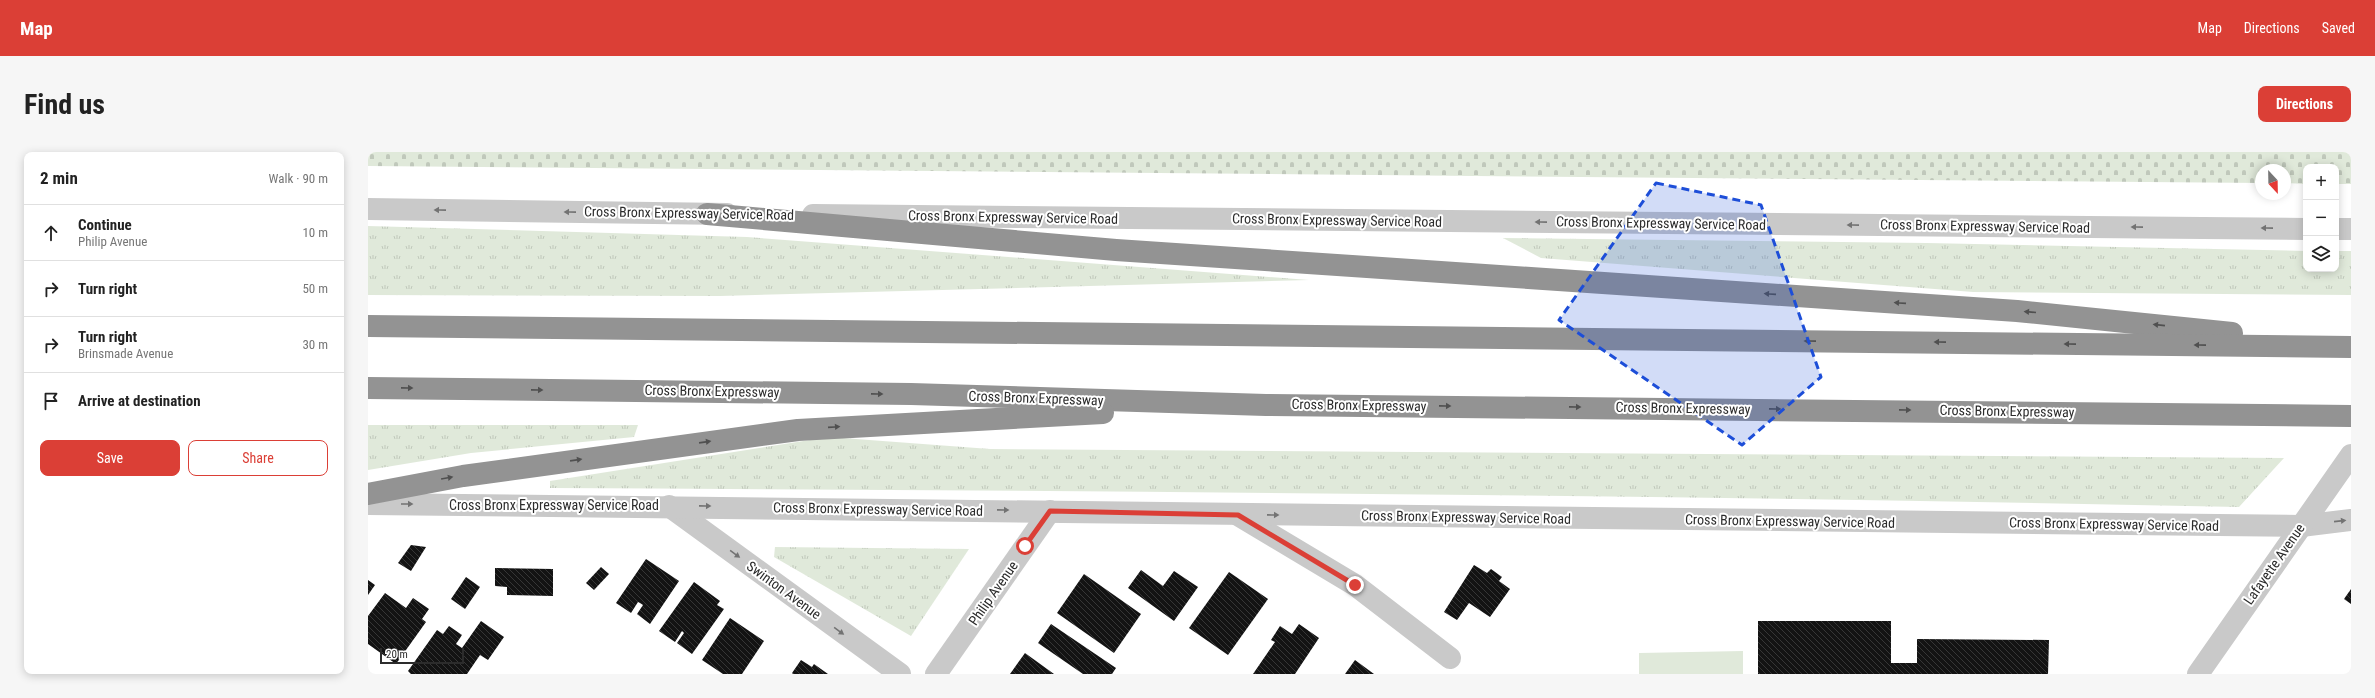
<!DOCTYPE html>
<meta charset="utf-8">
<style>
body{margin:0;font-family:"Roboto Condensed",sans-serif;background:#f6f6f6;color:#222}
.controls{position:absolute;right:12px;top:12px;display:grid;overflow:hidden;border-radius:8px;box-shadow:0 2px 10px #0003}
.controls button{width:36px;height:36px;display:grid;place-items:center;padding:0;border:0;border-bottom:1px solid #e0e0e0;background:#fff;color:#222;font:20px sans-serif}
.compass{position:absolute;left:1887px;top:12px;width:36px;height:36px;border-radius:50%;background:#fff;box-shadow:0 2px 10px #0003;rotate:158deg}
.scale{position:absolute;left:12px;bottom:10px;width:84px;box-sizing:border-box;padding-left:4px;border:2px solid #2c2c2c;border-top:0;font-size:11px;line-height:14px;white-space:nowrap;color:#2c2c2c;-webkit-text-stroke:3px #fff;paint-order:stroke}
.stop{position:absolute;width:12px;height:12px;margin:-9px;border:3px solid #db3f36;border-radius:50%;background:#fff}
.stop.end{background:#db3f36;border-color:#fff;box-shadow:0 1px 4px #0008}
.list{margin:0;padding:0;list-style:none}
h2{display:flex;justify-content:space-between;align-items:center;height:52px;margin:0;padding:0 16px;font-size:17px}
h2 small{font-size:13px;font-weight:400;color:#767676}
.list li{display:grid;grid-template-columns:26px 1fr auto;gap:12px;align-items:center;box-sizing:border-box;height:56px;padding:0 16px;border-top:1px solid #e0e0e0}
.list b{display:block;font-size:15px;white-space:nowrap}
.list p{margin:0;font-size:13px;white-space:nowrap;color:#767676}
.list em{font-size:13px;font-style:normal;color:#767676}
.actions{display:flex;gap:8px;padding:12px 16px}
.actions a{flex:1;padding:9px 0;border:1px solid #db3f36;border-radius:8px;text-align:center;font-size:14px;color:#db3f36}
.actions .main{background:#db3f36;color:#fff}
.icon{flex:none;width:22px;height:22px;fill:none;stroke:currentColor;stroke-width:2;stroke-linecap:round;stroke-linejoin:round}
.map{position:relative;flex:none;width:1983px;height:522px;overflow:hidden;border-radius:8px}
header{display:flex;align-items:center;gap:24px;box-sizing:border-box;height:56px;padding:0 20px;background:#db3f36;color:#fff}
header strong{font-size:19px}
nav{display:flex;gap:22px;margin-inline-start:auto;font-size:14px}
.intro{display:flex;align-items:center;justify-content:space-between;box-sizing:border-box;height:96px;padding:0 24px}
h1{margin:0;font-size:28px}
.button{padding:10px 18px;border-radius:8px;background:#db3f36;color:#fff;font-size:14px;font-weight:700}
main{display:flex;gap:24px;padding:0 24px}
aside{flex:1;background:#fff;border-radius:8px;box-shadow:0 2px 10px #0003}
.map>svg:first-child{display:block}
.grass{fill:url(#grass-tufts)}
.cemetery{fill:url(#cemetery-stones)}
.pitch{fill:#e0e9da}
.building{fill:url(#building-back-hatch)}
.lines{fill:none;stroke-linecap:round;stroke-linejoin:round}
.minor{stroke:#c9c9c9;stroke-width:22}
.tertiary{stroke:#c9c9c9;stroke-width:22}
.motorway{stroke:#939393;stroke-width:22}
.oneway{fill:#737373}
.oneway2{fill:#505050}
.route{stroke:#db3f36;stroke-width:5}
.marked{fill:#1d4ed8;fill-opacity:0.2;stroke:#1d4ed8;stroke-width:3;stroke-dasharray:8 5;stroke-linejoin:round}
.labels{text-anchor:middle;stroke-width:4;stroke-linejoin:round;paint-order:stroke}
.street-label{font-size:14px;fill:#2c2c2c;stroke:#fff}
</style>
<header>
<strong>Map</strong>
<nav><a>Map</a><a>Directions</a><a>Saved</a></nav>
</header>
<div class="intro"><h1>Find us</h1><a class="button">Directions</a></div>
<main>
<aside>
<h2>2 min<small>Walk · 90 m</small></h2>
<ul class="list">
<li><svg class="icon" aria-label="ahead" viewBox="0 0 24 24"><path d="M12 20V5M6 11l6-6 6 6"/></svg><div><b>Continue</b><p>Philip Avenue</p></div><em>10 m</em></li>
<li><svg class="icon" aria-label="right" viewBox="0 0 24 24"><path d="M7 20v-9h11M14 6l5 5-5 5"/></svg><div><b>Turn right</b></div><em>50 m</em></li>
<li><svg class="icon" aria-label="right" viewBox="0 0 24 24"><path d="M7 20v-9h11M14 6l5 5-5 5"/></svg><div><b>Turn right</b><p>Brinsmade Avenue</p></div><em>30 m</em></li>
<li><svg class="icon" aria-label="arrive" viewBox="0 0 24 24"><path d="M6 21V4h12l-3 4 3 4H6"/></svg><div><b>Arrive at destination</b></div></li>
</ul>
<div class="actions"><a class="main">Save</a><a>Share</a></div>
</aside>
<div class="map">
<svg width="1983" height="522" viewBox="0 0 1983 522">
<defs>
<pattern id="grass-tufts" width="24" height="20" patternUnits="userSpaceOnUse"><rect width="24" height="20" fill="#e0e9da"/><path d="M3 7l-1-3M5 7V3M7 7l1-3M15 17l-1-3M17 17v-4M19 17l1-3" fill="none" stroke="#c0c8bb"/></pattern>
<pattern id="cemetery-stones" width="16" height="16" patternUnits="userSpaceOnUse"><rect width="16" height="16" fill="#e0e9da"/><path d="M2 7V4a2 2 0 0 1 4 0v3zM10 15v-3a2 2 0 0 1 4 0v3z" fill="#c0c8bb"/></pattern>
<pattern id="building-back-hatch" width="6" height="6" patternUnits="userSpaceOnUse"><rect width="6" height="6" fill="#131313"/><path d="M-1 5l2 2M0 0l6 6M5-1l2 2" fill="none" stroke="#363636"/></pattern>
</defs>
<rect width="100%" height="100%" fill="#fff"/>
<g class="grass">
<polygon points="0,74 379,85 941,128 352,144 0,143"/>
<polygon points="1135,86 1559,91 1938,99 1938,117 1968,117 1968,99 1983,99 1983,143 1605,140 1173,106"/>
<polygon points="0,273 270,273 266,285 103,301 0,318"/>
<path d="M461,285l161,12 1294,9 -45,49c-563,-12 -1126,-16 -1689,-19v-7z"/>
<polygon points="407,395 601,397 543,484 406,405"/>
</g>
<polygon class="cemetery" points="0,0 1983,0 1983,32 1968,32 1968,15 1938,15 1938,32 1917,31 1917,18 1893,18 1893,31 0,14"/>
<polygon class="pitch" points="1375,499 1375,522 1271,522 1271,501"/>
<g class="building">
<polygon points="43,393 58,395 43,419 30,411"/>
<polygon points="278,407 311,429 282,472 269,462 275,453 272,451 270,450 263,461 248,451"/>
<polygon points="1106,413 1119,421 1123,417 1134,425 1131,429 1142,437 1122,465 1101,451 1089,468 1076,460"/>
<polygon points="233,415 241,422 226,438 218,431"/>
<polygon points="127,416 185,417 185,444 139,443 139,435 127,434"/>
<polygon points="773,418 795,434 806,419 830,435 806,469 760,436"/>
<polygon points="861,420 900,447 860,503 821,476"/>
<polygon points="716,422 773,462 746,501 689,461"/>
<polygon points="98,425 112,435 97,457 83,447"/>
<polygon points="0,428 7,433 0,443"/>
<polygon points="326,430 352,449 349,453 356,457 324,502 309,491 316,481 314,479 307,490 291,479"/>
<polygon points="1983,437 1983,452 1976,447"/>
<polygon points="17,441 38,456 45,446 61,457 54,467 58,470 28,512 0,492 0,464"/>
<polygon points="362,466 396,489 374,522 355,522 334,508"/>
<polygon points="113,469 136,485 120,508 112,503 99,522 43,522 40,519 69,478 75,482 81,474 94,483 88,492 94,496"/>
<polygon points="1390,469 1523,469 1523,511 1549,511 1549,487 1681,488 1680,522 1390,522"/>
<polygon points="683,472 748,516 744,522 715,522 670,491"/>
<polygon points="931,472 951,486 927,522 885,522 907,490 903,488 912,474 924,482"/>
<polygon points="657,501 686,522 642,522"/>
<polygon points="433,508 444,515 446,512 460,522 425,522 424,521"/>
<polygon points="987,508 1006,522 977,522"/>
</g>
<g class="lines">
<g class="minor">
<polyline points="301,354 532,522"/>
<polyline points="870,363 987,433 1082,506"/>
<polyline points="1933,374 1983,368"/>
<polyline points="568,522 682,359"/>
</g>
<g class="tertiary">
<polyline points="0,57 359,62"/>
<polyline points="445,63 1938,77"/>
<polyline points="1968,77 1983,77"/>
<polyline points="0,352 1933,374"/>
<polyline points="1830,522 1983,303"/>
</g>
<g class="motorway">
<polyline points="339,62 748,98 1649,159 1864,181"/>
<polyline points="0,174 1983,195"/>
<polyline points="0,236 543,242 898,253 1983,264"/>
<polyline points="0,342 95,324 430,278 735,261"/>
</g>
</g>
<defs><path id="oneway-solid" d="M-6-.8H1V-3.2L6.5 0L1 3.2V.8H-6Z"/></defs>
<g class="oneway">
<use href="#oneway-solid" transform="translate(72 58) rotate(-179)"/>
<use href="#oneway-solid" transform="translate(202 60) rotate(-179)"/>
<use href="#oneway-solid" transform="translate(1173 70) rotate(-179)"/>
<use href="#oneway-solid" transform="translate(1485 73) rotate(-179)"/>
<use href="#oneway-solid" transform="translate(1769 75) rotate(-179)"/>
<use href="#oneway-solid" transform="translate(1899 76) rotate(-179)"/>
<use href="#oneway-solid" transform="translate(39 352)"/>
<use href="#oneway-solid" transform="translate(337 354) rotate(1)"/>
<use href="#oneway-solid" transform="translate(635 358) rotate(1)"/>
<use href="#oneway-solid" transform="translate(905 363) rotate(1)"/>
<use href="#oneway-solid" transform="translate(1972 369) rotate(-6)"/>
<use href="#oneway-solid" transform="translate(367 402) rotate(36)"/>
<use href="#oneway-solid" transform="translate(471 479) rotate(36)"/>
</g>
<g class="oneway2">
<use href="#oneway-solid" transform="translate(1402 142) rotate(-176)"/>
<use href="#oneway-solid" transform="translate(1532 151) rotate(-176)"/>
<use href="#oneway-solid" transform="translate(1662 160) rotate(-175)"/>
<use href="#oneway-solid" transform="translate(1791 173) rotate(-174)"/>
<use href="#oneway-solid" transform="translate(1442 189) rotate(-179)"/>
<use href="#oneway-solid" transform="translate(1572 190) rotate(-179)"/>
<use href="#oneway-solid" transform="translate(1702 192) rotate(-179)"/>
<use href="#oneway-solid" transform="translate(1832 193) rotate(-179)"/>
<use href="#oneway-solid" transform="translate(39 236) rotate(1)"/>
<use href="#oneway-solid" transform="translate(169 238) rotate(1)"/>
<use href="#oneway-solid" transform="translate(509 242) rotate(1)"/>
<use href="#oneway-solid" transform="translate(1077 254) rotate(1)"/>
<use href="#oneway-solid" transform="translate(1207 255) rotate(1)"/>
<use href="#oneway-solid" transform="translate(1407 257) rotate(1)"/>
<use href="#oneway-solid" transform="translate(1537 258) rotate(1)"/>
<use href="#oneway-solid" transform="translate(466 275) rotate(-4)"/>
<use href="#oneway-solid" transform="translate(337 290) rotate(-8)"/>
<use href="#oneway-solid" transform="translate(208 308) rotate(-8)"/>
<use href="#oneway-solid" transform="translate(79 326) rotate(-10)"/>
</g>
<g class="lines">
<polyline class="route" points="657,394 682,359 870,363 987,433"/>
</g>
<path class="marked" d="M1288,31l105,22 60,172 -79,68 -183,-125z"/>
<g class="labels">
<g class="street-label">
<text transform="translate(321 61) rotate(1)" y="5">Cross Bronx Expressway Service Road</text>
<text transform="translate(645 65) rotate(1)" y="5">Cross Bronx Expressway Service Road</text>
<text transform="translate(969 68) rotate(1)" y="5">Cross Bronx Expressway Service Road</text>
<text transform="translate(1293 71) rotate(1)" y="5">Cross Bronx Expressway Service Road</text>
<text transform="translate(1617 74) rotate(1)" y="5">Cross Bronx Expressway Service Road</text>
<text transform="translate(344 239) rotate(1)" y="5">Cross Bronx Expressway</text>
<text transform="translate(668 246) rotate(2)" y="5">Cross Bronx Expressway</text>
<text transform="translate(991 253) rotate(1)" y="5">Cross Bronx Expressway</text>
<text transform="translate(1315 256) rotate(1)" y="5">Cross Bronx Expressway</text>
<text transform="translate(1639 259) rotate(1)" y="5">Cross Bronx Expressway</text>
<text x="186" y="358">Cross Bronx Expressway Service Road</text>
<text transform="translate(510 357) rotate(1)" y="5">Cross Bronx Expressway Service Road</text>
<text transform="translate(1098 365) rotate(1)" y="5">Cross Bronx Expressway Service Road</text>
<text transform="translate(1422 369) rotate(1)" y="5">Cross Bronx Expressway Service Road</text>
<text transform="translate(1746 372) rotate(1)" y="5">Cross Bronx Expressway Service Road</text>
<text transform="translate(1906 412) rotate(-55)" y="5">Lafayette Avenue</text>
<text transform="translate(416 438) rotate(36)" y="5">Swinton Avenue</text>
<text transform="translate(625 441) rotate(-55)" y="5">Philip Avenue</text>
</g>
</g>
</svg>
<div class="controls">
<button>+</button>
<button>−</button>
<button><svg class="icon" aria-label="layers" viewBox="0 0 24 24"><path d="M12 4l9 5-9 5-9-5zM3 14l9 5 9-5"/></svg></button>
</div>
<svg class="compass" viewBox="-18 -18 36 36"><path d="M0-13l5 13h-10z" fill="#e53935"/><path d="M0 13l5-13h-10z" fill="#767676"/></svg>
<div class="scale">20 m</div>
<div class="stop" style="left:657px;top:394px"></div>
<div class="stop end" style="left:987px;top:433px"></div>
</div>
</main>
